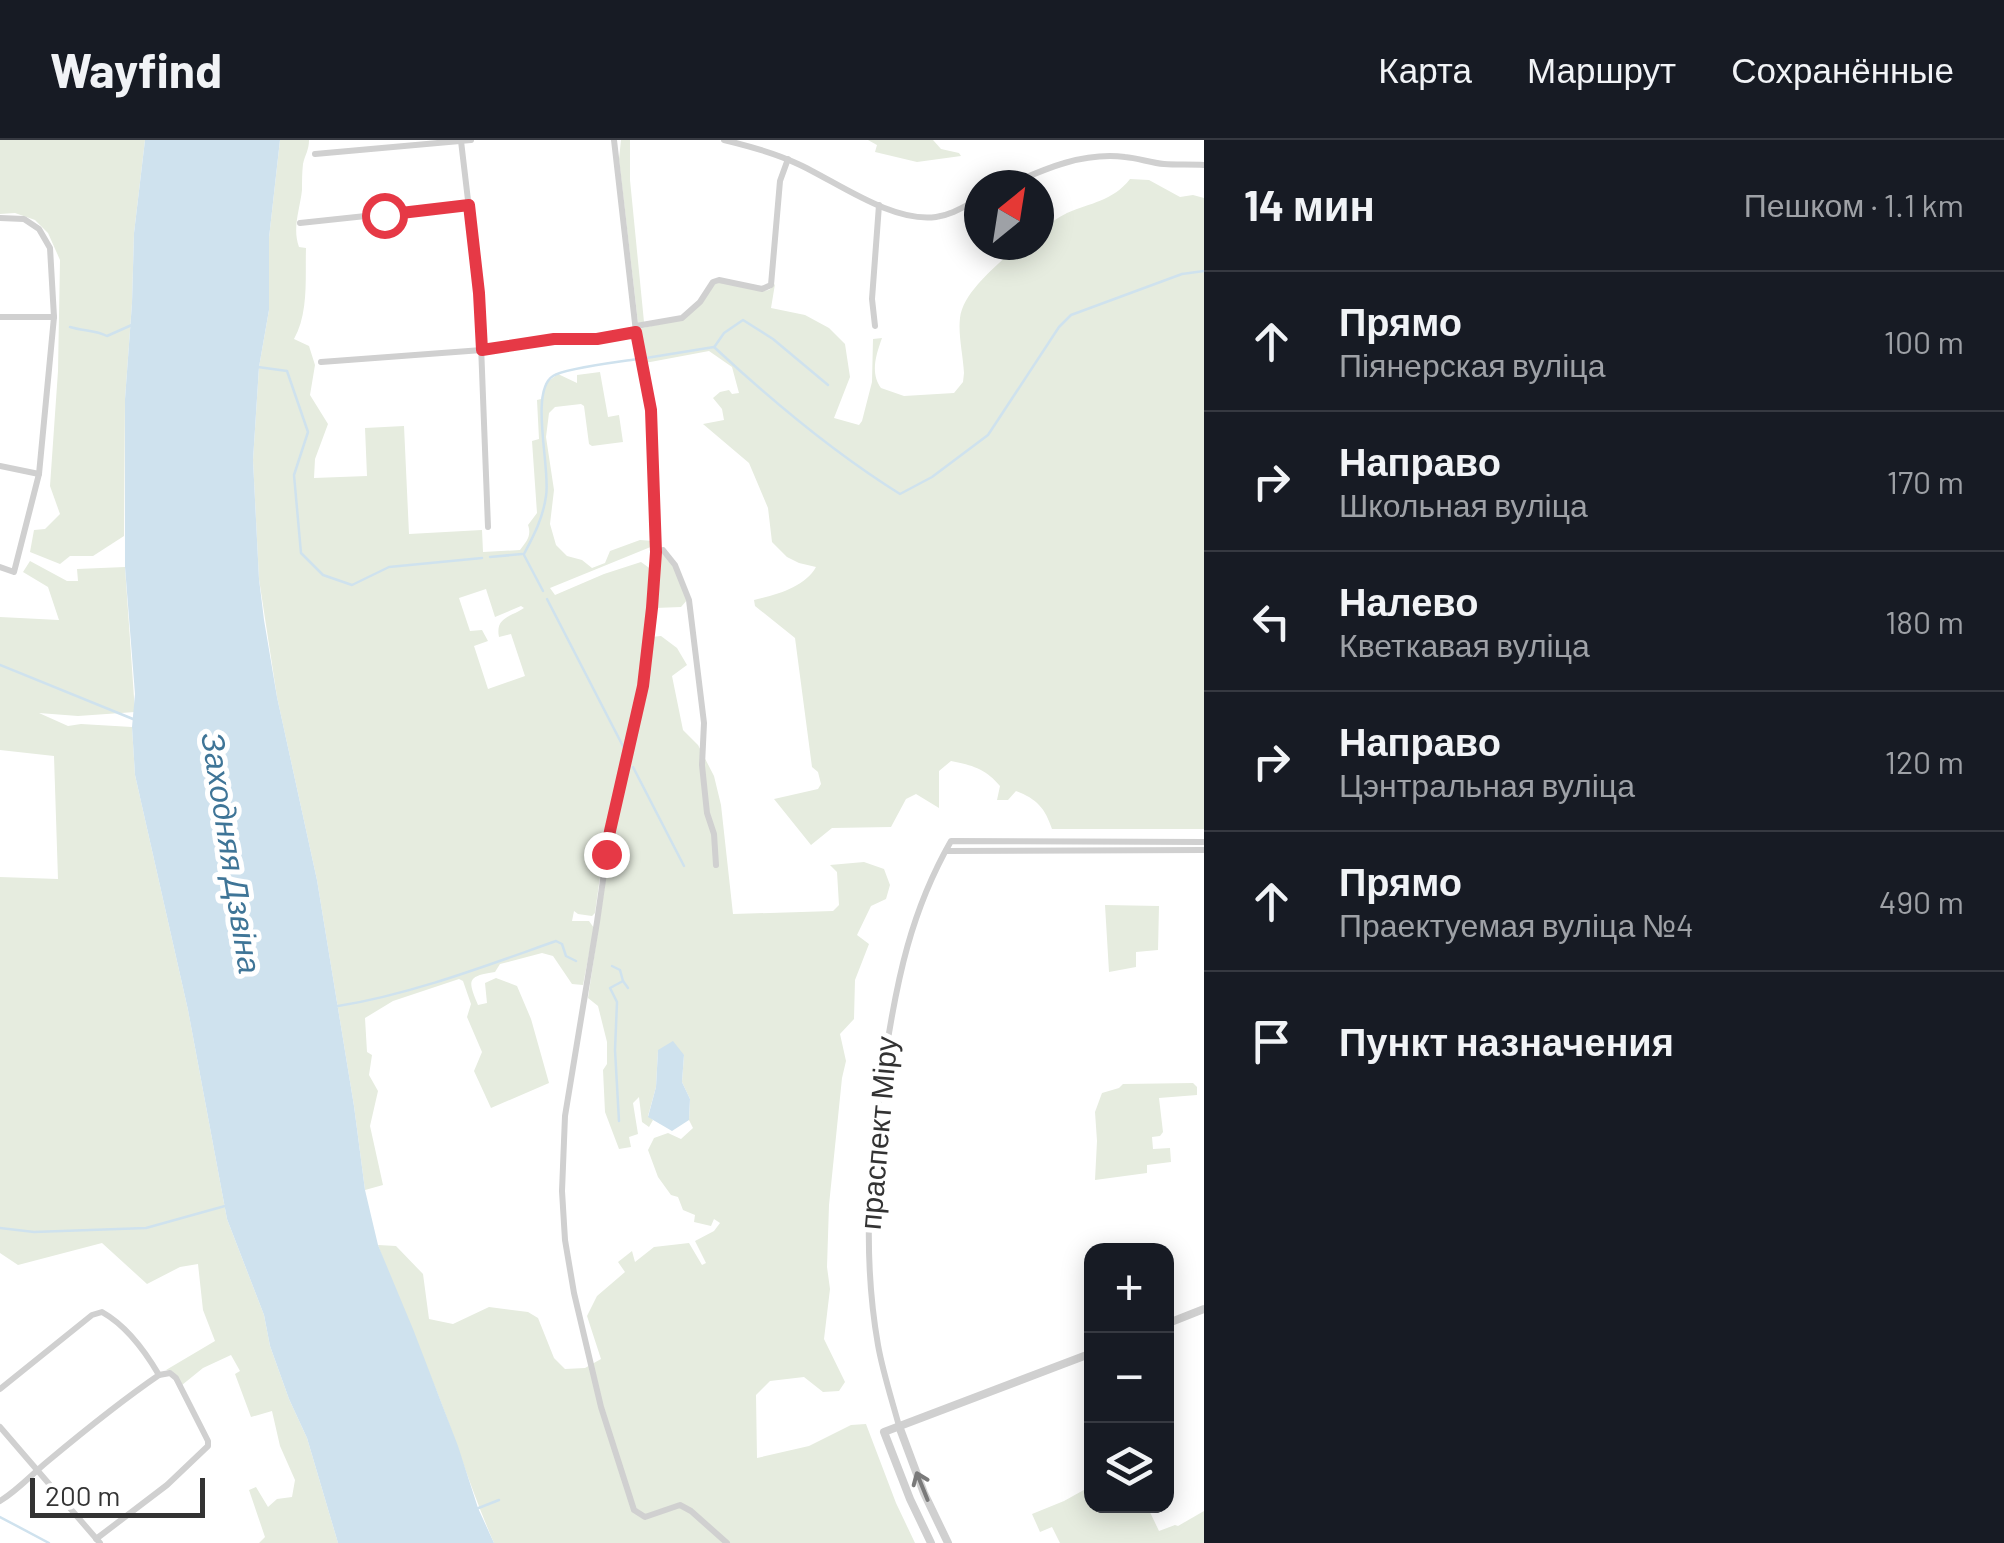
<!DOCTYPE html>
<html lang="ru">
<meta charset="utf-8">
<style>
body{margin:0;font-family:Barlow,sans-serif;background:#242831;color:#f1f3f6}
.controls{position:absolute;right:30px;bottom:30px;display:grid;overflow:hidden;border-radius:20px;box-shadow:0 5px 25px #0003}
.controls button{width:90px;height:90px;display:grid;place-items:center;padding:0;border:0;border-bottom:2px solid #363941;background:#171b24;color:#f1f3f6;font:50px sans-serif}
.compass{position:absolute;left:964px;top:30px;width:90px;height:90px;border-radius:50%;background:#171b24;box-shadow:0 5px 25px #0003;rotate:30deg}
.scale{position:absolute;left:30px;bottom:25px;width:175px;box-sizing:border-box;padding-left:10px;border:5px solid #333;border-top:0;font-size:28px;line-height:35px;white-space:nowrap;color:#333;-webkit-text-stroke:8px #fff;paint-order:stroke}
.stop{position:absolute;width:30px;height:30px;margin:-22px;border:8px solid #e63946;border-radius:50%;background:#fff}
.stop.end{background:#e63946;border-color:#fff;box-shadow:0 2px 10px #0008}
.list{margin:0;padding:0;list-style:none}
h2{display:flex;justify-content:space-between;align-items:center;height:130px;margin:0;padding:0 40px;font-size:42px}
h2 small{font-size:32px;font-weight:400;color:#9ea1a6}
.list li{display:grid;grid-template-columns:65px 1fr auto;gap:30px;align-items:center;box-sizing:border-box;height:140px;padding:0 40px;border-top:2px solid #363941}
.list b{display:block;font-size:38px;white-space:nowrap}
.list p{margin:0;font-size:32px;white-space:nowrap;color:#9ea1a6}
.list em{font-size:32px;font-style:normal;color:#9ea1a6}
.icon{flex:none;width:55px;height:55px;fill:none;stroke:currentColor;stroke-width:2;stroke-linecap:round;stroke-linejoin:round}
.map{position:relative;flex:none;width:1204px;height:1403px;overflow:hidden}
header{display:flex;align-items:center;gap:60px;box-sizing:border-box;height:140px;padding:0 50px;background:#171b24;border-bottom:2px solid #363941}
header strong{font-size:48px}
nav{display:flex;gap:55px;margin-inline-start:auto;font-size:35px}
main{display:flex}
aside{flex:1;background:#171b24}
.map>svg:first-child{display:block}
.green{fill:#e6ecdf;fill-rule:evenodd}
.water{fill:#cfe2ee}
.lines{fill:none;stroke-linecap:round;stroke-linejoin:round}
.stream{stroke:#cfe2ee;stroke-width:2.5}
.minor{stroke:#d0d0d0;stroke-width:6}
.tertiary{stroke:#d0d0d0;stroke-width:8}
.oneway{stroke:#7a7a7a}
.route{stroke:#e63946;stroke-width:12}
.labels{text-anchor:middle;stroke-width:10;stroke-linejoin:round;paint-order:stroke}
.street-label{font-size:30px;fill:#333;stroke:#fff}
.water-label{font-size:32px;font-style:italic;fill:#3f7597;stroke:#fff}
</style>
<header>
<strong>Wayfind</strong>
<nav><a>Карта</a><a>Маршрут</a><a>Сохранённые</a></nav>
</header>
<main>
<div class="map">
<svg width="1204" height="1403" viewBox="0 0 1204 1403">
<rect width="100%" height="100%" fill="#fff"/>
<g class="green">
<polygon points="0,0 145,0 134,93 132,163 125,259 124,396 93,416 70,416 60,424 30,412 34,390 45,389 60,374 50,346 58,231 60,120 48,93 35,80 15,73 0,74"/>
<path d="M280,0h29c0,10 -4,15 -6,24 -1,9 -1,17 -1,26 -2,19 -10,38 -3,57l7,1c-1,29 3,64 -12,91l15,7 6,19 -5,30 18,29 -13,35 -1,19 53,-2 -2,-48 39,-2 5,108 73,-4 1,22 37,-2c6,-8 12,-14 8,-25l9,-12 -5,-72 7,-2 -2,-39 4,-1 5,-16 12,-9 19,9v-8l23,-3 8,45 11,-2 4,27 -31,4 -3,-2 -5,-38 -3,-2 -26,3 -6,6 -3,24 8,53 -4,34 6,21 11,11 15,4 10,8 13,-5 5,-12 30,-11 13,1v5l-103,42 5,7 49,-21 37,-12 11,8c-5,88 -26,173 -44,259 -6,28 -9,56 -13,84l-3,3 -14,-2 -4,-3 -2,10h17l5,7 -11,57 -11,-1 -19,-28 -11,-3 -42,11 -5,8c-29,4 -27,9 -17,33l9,-2 -2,-20 11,-5 21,8 14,33 18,64 -58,25 -17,-37 8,-19 -15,-35 4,-13 -8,-23 -4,-2 -66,22 -28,17 2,34 5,3 -3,20 9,16 -8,35 13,59 -18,5 -11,-84 -37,-226 -40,-183 -18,-118 -6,-119 6,-93 10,-57v-72zM486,449l9,28 26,-11 3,2c-13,9 -29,9 -25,29l12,-3 14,42 -37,13 -14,-43 14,-5 -6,-11 -12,1 -11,-33z"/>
<polygon points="621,0 630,0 630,40 644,182 638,183 619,19"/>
<polygon points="868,0 933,0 941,9 959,13 961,16 917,22 875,12 877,5"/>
<path d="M1130,39l19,1 31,17 13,-2 11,3v631h-152c-7,-21 -15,-30 -36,-38l-8,9h-11l3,-14c-14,-17 -28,-21 -49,-25l-12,10v37l-23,-14 -10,5 -15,28 -59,1 -21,17 -37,-46 44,-10 3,-5 -3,-12 -6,-5 -17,-129 -40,-32 -1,-6c22,-5 51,-13 62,-33l-17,-4 -12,-6 -15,-15 -4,-34 -19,-45 -46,-39 21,-4 -2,-11 -9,-11 7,-6 9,-2 3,4 7,-1 -7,-26 -23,-16 -64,12 -7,-34 45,-10 28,-33 9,-4 43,9 6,-1 6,-6 -4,24 34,7 24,13 16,16 5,33 -16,41 25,7 3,-4 10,-39 1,-43 9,-1c-6,17 -12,35 -1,50l23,8 50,-3 9,-11 1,-9c-1,-18 -6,-38 -4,-55 3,-27 40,-55 59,-73h20v-15c9,-5 18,-12 28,-17 23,-10 46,-12 63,-34z"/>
<polygon points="663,413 674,426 687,460 681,467 655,468 658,415"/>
<polygon points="30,421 67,441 78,441 77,429 125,427 135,572 78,576 39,573 68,586 81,584 132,587 135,635 188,870 227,1079 264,1175 270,1206 289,1259 307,1298 338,1403 259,1403 265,1397 249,1350 256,1347 268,1367 277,1359 292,1357 295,1340 280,1306 272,1271 251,1277 235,1234 240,1231 231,1215 203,1228 182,1245 172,1231 166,1230 215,1201 203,1170 198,1124 180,1127 147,1144 102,1103 18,1125 0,1113 0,737 58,739 54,616 0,610 0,477 59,480 48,447 23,432"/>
<path d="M661,496l16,12 10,17 -15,11 11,54 15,15 16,31 7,29 12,109 100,-3 6,-6 -2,-33 -7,-7 34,-3 20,7 6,16 -4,14 -15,7 -14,29 12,9 -14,36 -1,39 -14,15 6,27 -4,17 -13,127 -2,62 3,22 -6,50 21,43 -6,9 -16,1 -19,-15 -34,4 -14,14 1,63 52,-12 42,-21 15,-1 30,79 19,40h-421c-21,-48 -36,-97 -55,-146 -20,-51 -43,-101 -61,-152l18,1 27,28 6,45 24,5 36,-17 39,5 10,6 16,40 11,11 20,-1 16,-9 -14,-43 10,-20 28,-24 -7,-10 14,-11 3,11 19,-15 35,-4 13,22 4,-2 -11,-22 19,-10 6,-8 -6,-4 -3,7 -17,-4 1,-7 -12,-5 -5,-13 -7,-2 -13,-18 -10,-27 6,-12 14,-5 13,6 12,-11 -4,-8 1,-21 -8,-17 2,-27 -26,-5 -2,37 -8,29 5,4 -4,7 -7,-5 -3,-25 -6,6 5,31 -9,3 2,10 -12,2 -14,-37 -2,-42 4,-6v-22l-9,-36 -10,-8 25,-168 28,-121 10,-72z"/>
<polygon points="1105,765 1159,766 1158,810 1136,812 1136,827 1109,832"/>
<polygon points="1193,943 1197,947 1197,955 1159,958 1163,992 1160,996 1152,997 1153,1009 1170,1008 1171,1022 1147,1025 1147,1033 1095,1040 1097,1001 1095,972 1102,953 1119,948 1123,944"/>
<polygon points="1091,1346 1092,1366 1147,1366 1159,1391 1175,1385 1178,1386 1204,1371 1204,1403 1060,1403 1052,1387 1040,1392 1032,1374 1064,1361"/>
</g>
<g class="water">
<polygon points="145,0 280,0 269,98 269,170 259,227 253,320 259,439 264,480 277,557 317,740 354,966 365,1050 378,1105 413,1189 458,1306 478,1368 494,1403 338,1403 307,1298 289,1259 270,1206 264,1175 227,1079 188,870 135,635 132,587 135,554 125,427 125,259 132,163 134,93"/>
<polygon points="673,901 684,915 682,942 690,959 689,980 672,991 648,977 656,947 658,910"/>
</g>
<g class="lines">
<g class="stream">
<path d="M70,187c13,4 26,3 37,9l27,-12"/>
<polyline points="715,206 724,193 743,180 773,199 828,245"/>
<path d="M646,218l68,-11c58,54 120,106 186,147l32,-17 56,-42 71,-108 12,-12 111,-41 22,-3"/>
<polyline points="258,227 287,231 308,292 294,335 301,413 323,435 352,445 389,427 482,418"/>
<path d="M524,414c10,-19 19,-36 22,-58 5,-26 -17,-105 7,-120 12,-8 66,-14 84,-17"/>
<polyline points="524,415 543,451"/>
<polyline points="490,417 522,414"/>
<polyline points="547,459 626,612"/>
<polyline points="0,525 133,579"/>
<polyline points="633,627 684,726"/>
<polyline points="612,826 620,830 623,841 628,848"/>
<path d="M338,866c74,-12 147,-40 218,-65l6,3 4,12 10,5"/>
<polyline points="619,981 615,910 617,862 610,848 623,841"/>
<polyline points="0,1088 34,1092 146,1088 225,1066"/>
<polyline points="476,1369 499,1360"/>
<polyline points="0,1377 49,1403"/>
</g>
<g class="minor">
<polyline points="614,0 636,192 651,269 657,412 653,468 643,546 610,691 597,782 565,976 562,1051 565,1100 574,1153 601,1267 634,1370 645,1377 680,1365 691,1371 727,1403"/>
<path d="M724,0c25,6 51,13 74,24 39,18 94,59 138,53 16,-2 29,-11 43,-18"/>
<polyline points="461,1 479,153 488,387"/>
<polyline points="315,14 471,0"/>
<path d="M1009,45c37,-17 75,-33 116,-28 13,1 26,6 39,7 13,1 27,0 40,1"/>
<polyline points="0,78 24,79 39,89 50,108 54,177 39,334 14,432 0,427"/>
<polyline points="300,83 469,65"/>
<polyline points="0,177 54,177"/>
<polyline points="636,186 682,178 700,162 713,142 719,140 762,149 771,145 780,41 788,19"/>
<polyline points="875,186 872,159 879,65"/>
<polyline points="321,222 482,210 554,199 597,199 636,192"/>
<polyline points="0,326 39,334"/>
<polyline points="657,412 663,410 675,425 689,460 704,583 702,625 707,673 714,694 716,725"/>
<polyline points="946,711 1204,710"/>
<path d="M0,1249l92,-74 10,-3c25,14 43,39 57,63l11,-2 6,5 32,63v5l-41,39 -71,54"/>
<path d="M899,1286c-7,-26 -16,-53 -21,-81 -17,-97 -8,-191 7,-287 12,-79 26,-147 66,-217l253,1"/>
<polyline points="0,1287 100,1403"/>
<path d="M0,1361c18,-11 31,-26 48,-40 36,-30 73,-60 111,-86"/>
</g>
<g class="tertiary">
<polyline points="1166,1184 1204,1169"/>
<polyline points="899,1286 924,1353 948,1403"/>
<polyline points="931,1403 910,1359 884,1292 1092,1213"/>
</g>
</g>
<defs><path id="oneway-shaft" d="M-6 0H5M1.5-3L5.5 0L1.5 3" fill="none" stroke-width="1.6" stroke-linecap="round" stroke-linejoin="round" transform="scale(2.5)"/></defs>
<use class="oneway" href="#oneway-shaft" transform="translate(922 1346) rotate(-112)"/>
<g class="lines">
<polyline class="route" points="384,75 469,65 479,153 482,210 554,199 597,199 636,192 651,270 656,412 652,468 643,546 610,691 606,714"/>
</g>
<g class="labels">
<g class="street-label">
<text transform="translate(879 993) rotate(-85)" y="10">праспект Міру</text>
</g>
<g class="water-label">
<text transform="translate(231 713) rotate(81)" y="11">Заходняя Дзвіна</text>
</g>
</g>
</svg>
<div class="controls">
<button>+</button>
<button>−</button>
<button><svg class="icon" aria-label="layers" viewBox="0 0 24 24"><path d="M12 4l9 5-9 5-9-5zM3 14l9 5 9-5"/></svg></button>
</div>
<svg class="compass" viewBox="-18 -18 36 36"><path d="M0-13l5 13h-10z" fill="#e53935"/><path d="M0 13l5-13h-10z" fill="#9ea1a6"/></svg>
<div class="scale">200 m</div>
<div class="stop" style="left:384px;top:75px"></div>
<div class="stop end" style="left:606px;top:714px"></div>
</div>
<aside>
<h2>14 мин<small>Пешком · 1.1 km</small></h2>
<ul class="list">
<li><svg class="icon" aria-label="ahead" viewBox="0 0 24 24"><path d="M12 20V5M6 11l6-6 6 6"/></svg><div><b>Прямо</b><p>Піянерская вуліца</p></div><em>100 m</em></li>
<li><svg class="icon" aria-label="right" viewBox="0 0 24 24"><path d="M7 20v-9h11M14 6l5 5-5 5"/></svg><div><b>Направо</b><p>Школьная вуліца</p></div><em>170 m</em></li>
<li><svg class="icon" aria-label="left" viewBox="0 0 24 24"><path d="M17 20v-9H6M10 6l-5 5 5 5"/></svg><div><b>Налево</b><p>Кветкавая вуліца</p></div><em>180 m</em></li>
<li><svg class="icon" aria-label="right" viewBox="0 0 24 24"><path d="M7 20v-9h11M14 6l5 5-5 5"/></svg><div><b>Направо</b><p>Цэнтральная вуліца</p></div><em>120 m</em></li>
<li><svg class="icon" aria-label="ahead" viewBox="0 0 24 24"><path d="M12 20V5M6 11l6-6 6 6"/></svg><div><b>Прямо</b><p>Праектуемая вуліца №4</p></div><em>490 m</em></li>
<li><svg class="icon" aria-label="arrive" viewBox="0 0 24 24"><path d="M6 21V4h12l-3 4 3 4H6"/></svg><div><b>Пункт назначения</b></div></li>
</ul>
</aside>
</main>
